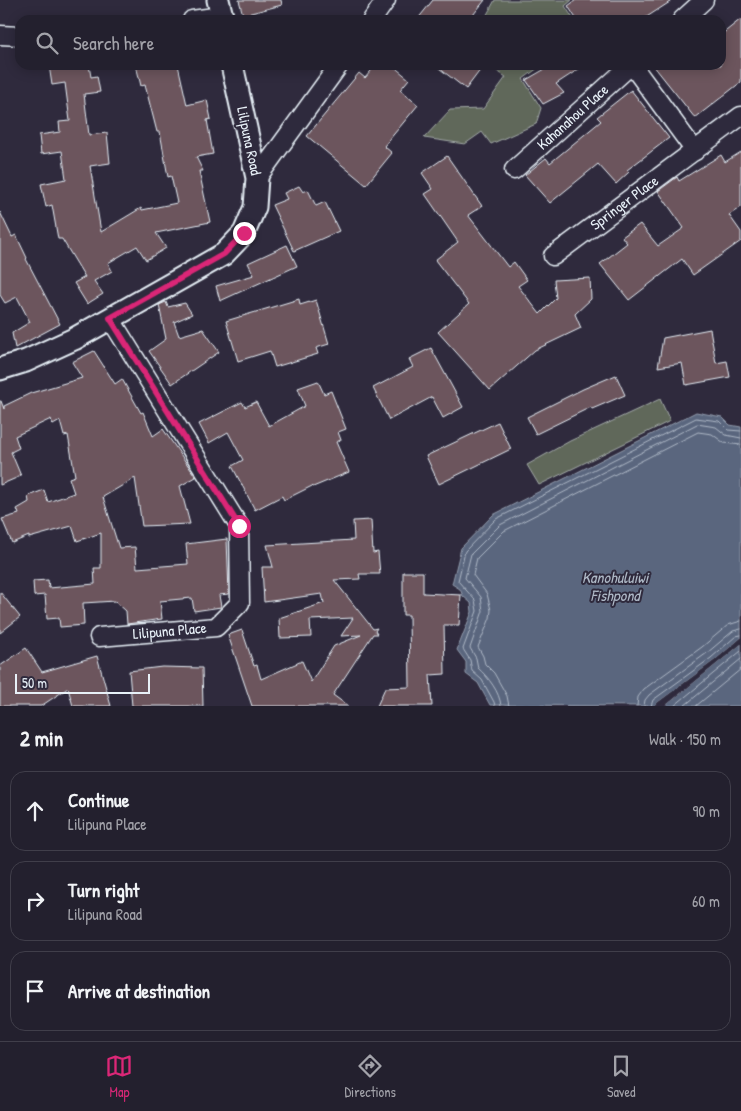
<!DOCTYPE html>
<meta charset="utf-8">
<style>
body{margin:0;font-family:"Patrick Hand",sans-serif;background:#2b2836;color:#f1f3f6}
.scale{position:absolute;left:15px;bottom:12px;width:135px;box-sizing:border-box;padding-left:5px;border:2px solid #e8f1f8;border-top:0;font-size:14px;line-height:18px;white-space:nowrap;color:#e8f1f8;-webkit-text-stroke:4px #2f2a3d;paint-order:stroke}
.stop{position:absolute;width:15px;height:15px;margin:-11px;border:4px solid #db2777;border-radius:50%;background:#fff}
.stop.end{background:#db2777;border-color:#fff;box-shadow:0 1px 5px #0008}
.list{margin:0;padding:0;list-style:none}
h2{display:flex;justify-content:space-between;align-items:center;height:65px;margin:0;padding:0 20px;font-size:21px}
h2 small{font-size:16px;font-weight:400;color:#a3a3aa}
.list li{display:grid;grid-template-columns:32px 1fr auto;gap:15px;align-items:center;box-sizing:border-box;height:80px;margin:0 10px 10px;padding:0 10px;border:1px solid #403e4a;border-radius:15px}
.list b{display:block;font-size:19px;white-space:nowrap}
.list p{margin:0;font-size:16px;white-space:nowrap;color:#a3a3aa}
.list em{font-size:16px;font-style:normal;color:#a3a3aa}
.icon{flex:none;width:28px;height:28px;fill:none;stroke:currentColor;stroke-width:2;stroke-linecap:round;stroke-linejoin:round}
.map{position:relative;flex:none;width:741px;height:706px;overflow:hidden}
.search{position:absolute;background:#23202e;box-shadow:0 2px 12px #0003;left:15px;right:15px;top:15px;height:55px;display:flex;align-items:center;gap:12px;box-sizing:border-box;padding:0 18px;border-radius:15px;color:#a3a3aa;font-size:19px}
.sheet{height:335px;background:#23202e}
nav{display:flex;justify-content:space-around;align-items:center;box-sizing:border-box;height:70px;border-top:1px solid #403e4a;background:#23202e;font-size:14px;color:#a3a3aa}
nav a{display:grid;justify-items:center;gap:2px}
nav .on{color:#db2777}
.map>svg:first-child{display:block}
.green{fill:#60675a;stroke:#a4aca9}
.water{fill:#5a667e;stroke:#939eaf}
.pier{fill:#2f2a3d}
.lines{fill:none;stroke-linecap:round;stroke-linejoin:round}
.shore{stroke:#afb9c7;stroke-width:1}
.building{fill:#6c545d;stroke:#e8f1f8}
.minor-casing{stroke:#e8f1f8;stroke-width:21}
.tertiary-casing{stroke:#e8f1f8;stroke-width:25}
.minor{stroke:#2f2a3d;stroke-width:18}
.tertiary{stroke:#2f2a3d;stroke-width:21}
.route{stroke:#db2777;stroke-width:6}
.labels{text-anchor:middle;stroke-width:4;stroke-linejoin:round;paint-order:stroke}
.street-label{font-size:15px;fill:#e8f1f8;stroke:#2f2a3d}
.water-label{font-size:16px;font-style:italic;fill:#afb9c7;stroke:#2f2a3d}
</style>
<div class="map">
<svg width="741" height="706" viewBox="0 0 741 706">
<rect width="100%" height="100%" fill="#2f2a3d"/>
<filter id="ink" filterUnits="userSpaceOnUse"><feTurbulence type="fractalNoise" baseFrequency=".02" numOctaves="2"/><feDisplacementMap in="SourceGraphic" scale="10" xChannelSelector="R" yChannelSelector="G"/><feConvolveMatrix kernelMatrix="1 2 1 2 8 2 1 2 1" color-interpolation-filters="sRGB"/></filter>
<g filter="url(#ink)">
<g class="green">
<polygon points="495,0 572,0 565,6 574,20 484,20"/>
<polygon points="488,65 542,65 523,79 541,108 536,124 491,144 482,132 465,144 424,138 450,110 483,109 506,77"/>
<polygon points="660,399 670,421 539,485 527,465 570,441"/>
</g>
<g class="water">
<polygon points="696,412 722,417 730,425 741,427 741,638 714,661 653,706 490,705 478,683 466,674 466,662 457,650 472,612 471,603 463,596 460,589 452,584 461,548 493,515"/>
<polygon points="741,644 741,706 665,706"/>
</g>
<polygon class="pier" points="741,638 741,644 665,706 663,706 705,671 657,706 653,706 714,661"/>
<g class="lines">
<g class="shore">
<polyline points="495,706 494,702 482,680 472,671 470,660 463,649 477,611 475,600 458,581 465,551 496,519 696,418 719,421 728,430 741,431"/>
<path d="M501,706c-1,-14 -13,-29 -23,-38l-2,-10 -6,-10 13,-37 -2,-14 -16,-19 6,-24 29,-29 197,-101 19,3 10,8 15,3"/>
<polyline points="509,706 507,696 494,673 485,664 483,656 478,647 490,618 491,610 487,594 473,575 477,558 504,531 698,432 712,434 724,443 741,445"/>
<polyline points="637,706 638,697 644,689 702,647 728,625 741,621"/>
<polyline points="644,706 645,700 649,695 707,653 733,631 741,629"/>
<polyline points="651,706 653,700 711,658 736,636 741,635"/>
<polyline points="674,706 741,651"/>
<polyline points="684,706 741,659"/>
<polyline points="696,706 741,669"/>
</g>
</g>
<g class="building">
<polygon points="239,0 281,0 282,5 243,15"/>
<polygon points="433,0 485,0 469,20 417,20"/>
<polygon points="576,0 673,0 642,20 577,20 568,6"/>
<polygon points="741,19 741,82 695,118 653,65 721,65 721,35"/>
<polygon points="49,65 89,65 91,77 97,76 100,92 84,94 89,135 107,133 110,163 90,166 101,232 141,208 142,210 177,203 171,176 168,177 160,132 157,132 145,85 141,86 136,65 178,65 187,105 207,100 211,119 207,120 213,154 196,157 203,171 199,171 210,222 156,233 166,248 146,260 137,246 108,263 112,271 94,281 103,294 87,304 74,283 85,277 62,239 58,239 52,205 46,207 41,184 66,179 62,151 41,154 39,135 60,132 59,122 70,121 65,83 52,85"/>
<polygon points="376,65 392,65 409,79 400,90 418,105 384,146 392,153 366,185 307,136 359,73 365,78"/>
<polygon points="435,65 484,65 466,89"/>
<polygon points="552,65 585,65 556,84 564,93 543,104 526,80"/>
<polygon points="631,90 669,138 627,170 629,172 616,184 598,164 550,203 525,175 546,158 550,163 601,121 597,117"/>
<polygon points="741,152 741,207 729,215 741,232 741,241 693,275 682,259 629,300 600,264 627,243 622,237 640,224 658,246 684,228 658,191 677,177 679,181 721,155 725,162"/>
<polygon points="447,156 482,206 468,215 508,267 514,262 527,280 518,286 540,314 556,298 554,280 590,278 591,299 575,314 581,328 535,350 490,390 438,332 469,304 435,260 458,242 425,194 433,189 422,173"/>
<polygon points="299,186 303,192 308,190 316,206 325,202 339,231 294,251 272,205 287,199 284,193"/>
<polygon points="0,212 12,237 16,235 27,258 26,259 60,324 15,348 12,333 30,322 17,297 5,303 0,295"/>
<polygon points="287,245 297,266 220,301 216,286 254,275 248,263"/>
<polygon points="299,299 300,305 316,300 329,344 316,348 318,354 275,367 270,351 238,361 226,321"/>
<polygon points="166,302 168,307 185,303 192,314 174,322 179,336 203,329 219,352 172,384 149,351 166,339 159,305"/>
<polygon points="710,329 716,363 727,361 730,377 686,385 682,363 658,367 663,338"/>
<polygon points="431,348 463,407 443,418 432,397 389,420 373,388 413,367 409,359"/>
<polygon points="94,351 115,384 122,379 141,413 143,412 153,436 163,429 196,477 180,486 190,524 142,526 135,478 103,497 119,548 135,547 137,568 188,564 186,544 227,539 229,594 219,595 221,607 194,611 192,598 160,601 162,619 127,624 126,611 115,601 83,603 84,625 60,627 59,618 47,619 45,595 34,596 33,581 48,580 49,588 95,584 94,568 101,568 101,533 77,541 72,526 29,538 29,536 12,543 2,519 19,514 17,509 29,502 28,496 44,490 48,502 74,493 69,478 75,476 68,435 64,436 60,421 53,425 51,419 15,436 19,448 11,452 21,476 0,485 0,401 1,401 4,409 4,406 31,393 82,378 72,362"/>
<polygon points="616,375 625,395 592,409 591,407 536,434 527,417 583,389"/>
<polygon points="318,381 324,394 331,391 346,429 338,432 341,440 336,442 349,472 313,487 312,486 284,500 282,496 255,510 232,466 243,460 228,432 209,443 199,424 242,402 245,407 256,402 269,426 305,406 298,388"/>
<polygon points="498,422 511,449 439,484 426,456"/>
<polygon points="371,520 373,553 378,552 380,574 359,574 360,579 334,580 373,629 377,628 375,631 377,634 373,634 333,695 348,706 252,706 228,635 242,630 254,666 257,665 261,679 302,661 311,682 334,646 361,635 341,636 353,618 310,620 311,637 280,638 279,618 324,603 322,594 264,602 262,567 273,567 267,545 354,540 353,521"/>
<polygon points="403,572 423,572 423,593 461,595 459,625 444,625 445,674 430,675 432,706 377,706 385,688 410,687 409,615 403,615"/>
<polygon points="0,592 20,617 0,633"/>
<polygon points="26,648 42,672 97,656 111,706 73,706 68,688 41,706 0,706 0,666"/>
<polygon points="162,667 202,668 203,706 132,706 129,671"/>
</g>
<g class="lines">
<g class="minor-casing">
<g id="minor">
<polyline points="192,20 222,16"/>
<polyline points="372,20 386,0"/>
<polyline points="682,20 704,0"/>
<polyline points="0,35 20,36"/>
<polyline points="632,65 695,151"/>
<path id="s1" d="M514,170l117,-105"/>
<polyline points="257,178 339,65"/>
<path id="s2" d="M553,256l188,-140"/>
<path id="s3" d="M99,637l117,-10 24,-24 -1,-77 -129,-208"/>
</g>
</g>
<g class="tertiary-casing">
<g id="tertiary">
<polyline points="218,0 223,20"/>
<polyline points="0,369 26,361 74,339 224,254 244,233 255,207 257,178 232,65"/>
</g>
</g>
<use href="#minor" class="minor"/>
<use href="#tertiary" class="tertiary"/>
</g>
</g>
<g class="lines" filter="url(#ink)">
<polyline class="route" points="239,526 110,318 224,254 244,233"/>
</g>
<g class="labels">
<g class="street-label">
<text dy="5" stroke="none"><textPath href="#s1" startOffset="79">Kahanahou Place</textPath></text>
<text transform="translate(249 141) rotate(78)" y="5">Lilipuna Road</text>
<text dy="5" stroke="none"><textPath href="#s2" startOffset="89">Springer Place</textPath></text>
<text dy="5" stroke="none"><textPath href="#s3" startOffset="71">Lilipuna Place</textPath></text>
</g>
<g class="water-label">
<text x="615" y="583">Kanohuluiwi<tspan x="615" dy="18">Fishpond</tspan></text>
</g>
</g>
</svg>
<div class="scale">50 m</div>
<div class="stop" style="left:239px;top:526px"></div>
<div class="stop end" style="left:244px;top:233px"></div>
<div class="search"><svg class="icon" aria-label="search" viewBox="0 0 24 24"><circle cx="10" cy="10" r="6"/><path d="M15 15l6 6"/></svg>Search here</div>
</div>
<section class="sheet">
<h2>2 min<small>Walk · 150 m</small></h2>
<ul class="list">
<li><svg class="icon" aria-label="ahead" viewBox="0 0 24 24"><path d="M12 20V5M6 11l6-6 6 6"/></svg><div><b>Continue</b><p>Lilipuna Place</p></div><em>90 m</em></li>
<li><svg class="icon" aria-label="right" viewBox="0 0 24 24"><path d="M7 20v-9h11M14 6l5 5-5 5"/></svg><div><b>Turn right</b><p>Lilipuna Road</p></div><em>60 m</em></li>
<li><svg class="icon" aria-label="arrive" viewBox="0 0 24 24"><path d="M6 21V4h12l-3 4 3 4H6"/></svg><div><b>Arrive at destination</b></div></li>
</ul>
</section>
<nav>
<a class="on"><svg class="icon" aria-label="map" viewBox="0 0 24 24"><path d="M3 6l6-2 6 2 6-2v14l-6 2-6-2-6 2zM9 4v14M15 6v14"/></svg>Map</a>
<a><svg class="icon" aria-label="directions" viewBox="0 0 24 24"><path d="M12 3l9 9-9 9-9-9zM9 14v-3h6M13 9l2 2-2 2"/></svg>Directions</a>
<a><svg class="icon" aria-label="saved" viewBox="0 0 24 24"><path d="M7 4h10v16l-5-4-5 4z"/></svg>Saved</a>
</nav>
